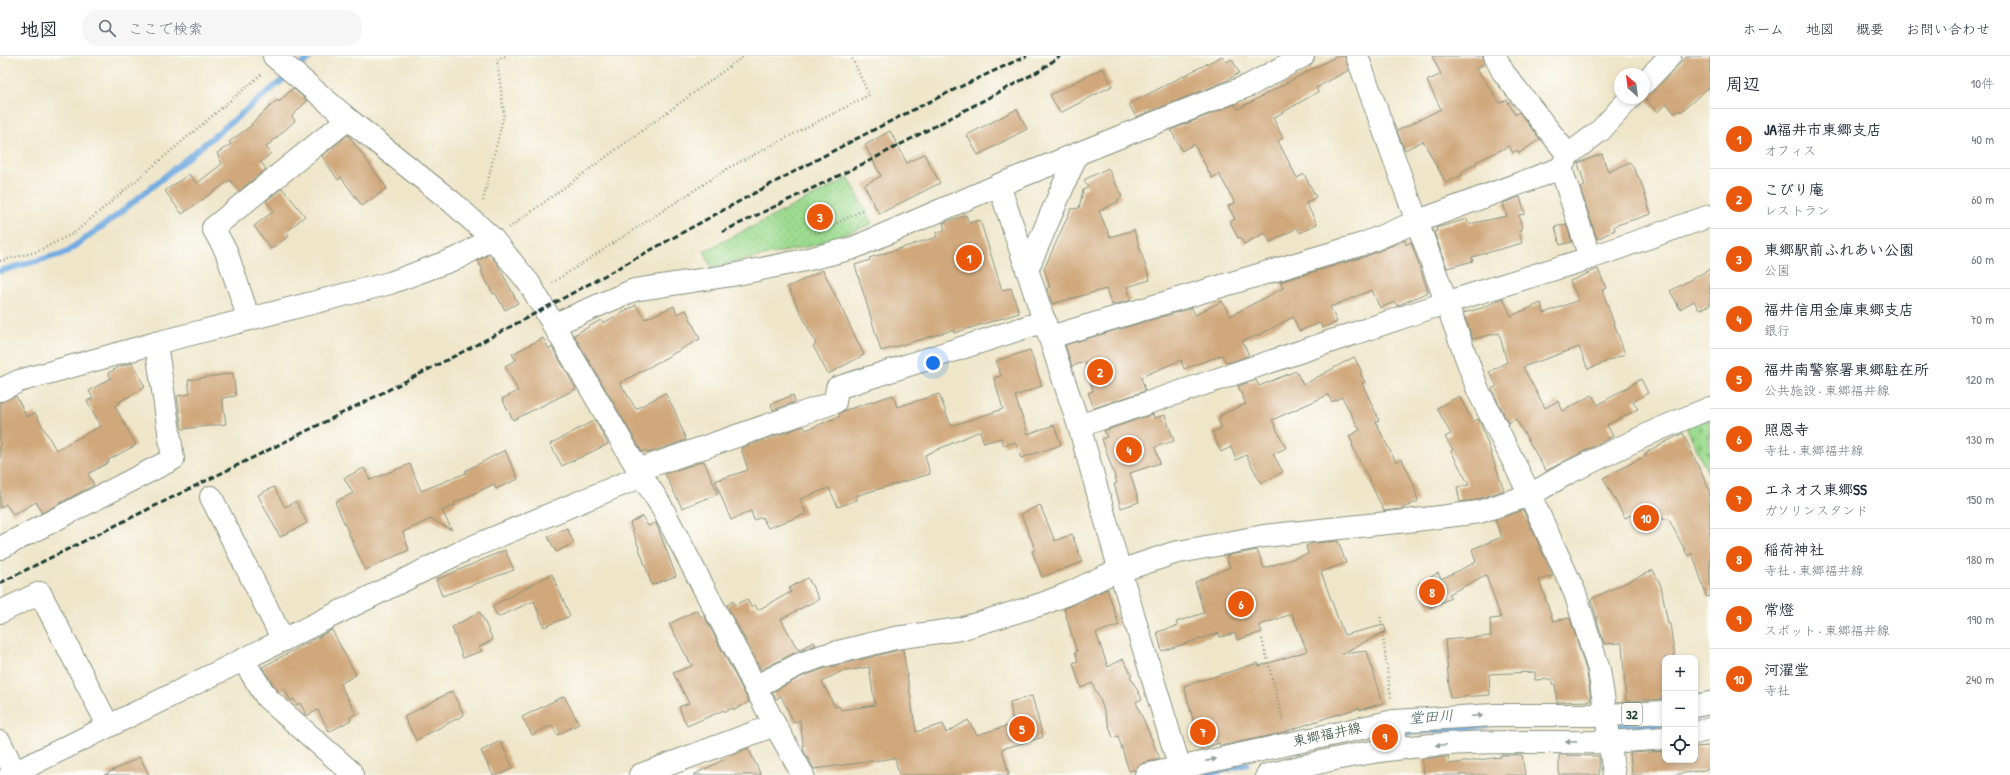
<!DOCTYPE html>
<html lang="ja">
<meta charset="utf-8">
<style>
body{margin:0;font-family:"Patrick Hand","Klee One",sans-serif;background:#f6f6f7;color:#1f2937}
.controls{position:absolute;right:12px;bottom:12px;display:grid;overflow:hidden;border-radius:8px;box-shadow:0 2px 6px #0003}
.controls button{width:36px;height:36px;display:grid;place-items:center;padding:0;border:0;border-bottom:1px solid #e0e1e3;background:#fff;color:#1f2937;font:20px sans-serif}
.compass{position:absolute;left:1614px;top:12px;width:36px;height:36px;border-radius:50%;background:#fff;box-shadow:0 2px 6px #0003;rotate:332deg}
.you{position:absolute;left:933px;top:307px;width:14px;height:14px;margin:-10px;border:3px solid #fff;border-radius:50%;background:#1a73e8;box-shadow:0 0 0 6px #1a73e833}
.badge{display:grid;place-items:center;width:26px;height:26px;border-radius:50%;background:#ea580c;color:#fff;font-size:13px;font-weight:700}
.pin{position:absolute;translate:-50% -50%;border:2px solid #fff;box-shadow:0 1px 4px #0006}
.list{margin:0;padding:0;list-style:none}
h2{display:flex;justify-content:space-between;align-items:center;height:52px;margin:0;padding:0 16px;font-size:17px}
h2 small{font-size:13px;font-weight:400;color:#747a83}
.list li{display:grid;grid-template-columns:26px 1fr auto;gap:12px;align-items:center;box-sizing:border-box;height:60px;padding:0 16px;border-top:1px solid #e0e1e3}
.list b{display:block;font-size:15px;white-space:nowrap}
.list p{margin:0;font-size:13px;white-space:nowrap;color:#747a83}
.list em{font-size:13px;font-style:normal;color:#747a83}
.icon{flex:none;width:22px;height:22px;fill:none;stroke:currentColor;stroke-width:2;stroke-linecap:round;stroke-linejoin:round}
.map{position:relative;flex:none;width:1710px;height:719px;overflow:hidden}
header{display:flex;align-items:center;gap:24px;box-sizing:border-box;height:56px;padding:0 20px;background:#fff;border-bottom:1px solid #e0e1e3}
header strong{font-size:19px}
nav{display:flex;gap:22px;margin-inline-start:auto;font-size:14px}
.search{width:280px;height:36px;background:#f6f6f7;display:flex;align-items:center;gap:10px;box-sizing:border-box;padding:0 14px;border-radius:16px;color:#747a83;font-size:15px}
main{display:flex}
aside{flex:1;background:#fff}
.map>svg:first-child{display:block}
.green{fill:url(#green-dots);stroke:#5e8c62}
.cemetery{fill:url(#cemetery-stones);stroke:#5e8c62}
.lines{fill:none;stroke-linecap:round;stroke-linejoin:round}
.stream{stroke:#71abe1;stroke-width:6}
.building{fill:#d0a87b;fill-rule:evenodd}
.minor-casing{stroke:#87927f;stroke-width:24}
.major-casing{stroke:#87927f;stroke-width:24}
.path{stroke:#87927f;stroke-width:2.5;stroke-dasharray:1 3;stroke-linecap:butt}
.minor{stroke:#fff;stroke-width:22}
.major{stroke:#fff;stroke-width:22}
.rail{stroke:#1f3d34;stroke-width:3;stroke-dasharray:6 3;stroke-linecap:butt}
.oneway{fill:#8f9e9a}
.labels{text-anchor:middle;stroke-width:3;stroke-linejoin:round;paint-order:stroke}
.shield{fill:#fdfcf7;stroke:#62766e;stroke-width:1}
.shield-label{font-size:13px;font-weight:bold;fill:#1f3d34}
.street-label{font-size:14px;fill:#1f3d34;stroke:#fdfcf7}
.water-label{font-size:15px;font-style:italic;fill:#385e68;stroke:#fdfcf7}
</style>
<header>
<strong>地図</strong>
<div class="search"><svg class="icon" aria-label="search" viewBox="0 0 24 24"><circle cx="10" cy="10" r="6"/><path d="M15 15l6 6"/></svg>ここで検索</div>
<nav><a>ホーム</a><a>地図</a><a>概要</a><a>お問い合わせ</a></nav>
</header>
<main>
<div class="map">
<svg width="1710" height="719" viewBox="0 0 1710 719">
<defs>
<pattern id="green-dots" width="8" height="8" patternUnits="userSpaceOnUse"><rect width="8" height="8" fill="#9ddb90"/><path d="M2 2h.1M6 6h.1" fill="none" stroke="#87bd7d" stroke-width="1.8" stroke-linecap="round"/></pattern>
<pattern id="cemetery-stones" width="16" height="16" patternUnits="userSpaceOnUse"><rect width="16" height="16" fill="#9ddb90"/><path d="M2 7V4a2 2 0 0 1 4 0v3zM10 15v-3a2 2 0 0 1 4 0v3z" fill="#87bd7d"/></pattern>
</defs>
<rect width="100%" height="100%" fill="#fdfcf7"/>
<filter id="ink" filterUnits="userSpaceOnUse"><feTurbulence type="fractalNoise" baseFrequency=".025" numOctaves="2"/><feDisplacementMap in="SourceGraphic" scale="8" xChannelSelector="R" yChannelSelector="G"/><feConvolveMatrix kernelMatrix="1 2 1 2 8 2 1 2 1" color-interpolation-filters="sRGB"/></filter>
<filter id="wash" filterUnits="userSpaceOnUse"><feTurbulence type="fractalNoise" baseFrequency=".012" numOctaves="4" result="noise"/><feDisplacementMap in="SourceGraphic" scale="16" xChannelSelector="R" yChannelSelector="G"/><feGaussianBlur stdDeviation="0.9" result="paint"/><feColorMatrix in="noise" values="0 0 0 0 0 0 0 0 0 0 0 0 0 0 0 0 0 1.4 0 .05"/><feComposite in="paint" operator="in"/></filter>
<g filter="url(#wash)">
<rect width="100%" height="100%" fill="#efe6ca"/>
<polygon class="green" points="849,122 872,168 815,189 711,211 704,195"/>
<polygon class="cemetery" points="1710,357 1710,421 1685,368"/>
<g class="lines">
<g class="stream">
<polyline points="0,215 65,197 115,161 312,0"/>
<polyline points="1695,662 1710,658"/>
<polyline points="1611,670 1665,669"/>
<polyline points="1399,677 1485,670"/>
<polyline points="1204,719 1247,708"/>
</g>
</g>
<g id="blocks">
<g class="building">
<polygon points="1222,0 1226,6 1232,3 1239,17 1224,26 1136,61 1129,48"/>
<polygon points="1337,0 1345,0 1349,14 1316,32 1318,36 1273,62 1283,82 1278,85 1297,122 1304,118 1316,141 1306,147 1317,168 1300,177 1297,172 1270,186 1265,177 1244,188 1240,181 1238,182 1230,166 1235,163 1228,150 1235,147 1219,118 1212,122 1194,88 1182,95 1171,74 1235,48 1238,53"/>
<polygon points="1432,0 1483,0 1485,8 1476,12 1500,47 1507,44 1515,59 1519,56 1540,83 1519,97 1517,94 1513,97 1509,90 1476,106 1477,107 1461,116 1462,119 1446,127 1423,85 1405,94 1397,75 1441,53 1427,25 1441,18"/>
<polygon points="1687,0 1710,0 1710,30 1681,56 1680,54 1674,57 1667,48 1657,56 1644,42 1644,39 1653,36"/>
<polygon points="1103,12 1112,30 1060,57 1050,39"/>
<polygon points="293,32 307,45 292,60 295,65 266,91 271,97 261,106 266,113 239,135 230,124 182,158 165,135 189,118 196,128 222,108 217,97 231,88 229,86 252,69 251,68 277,44 279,46"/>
<polygon points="1017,53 1027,73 978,99 967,79"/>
<polygon points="890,75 907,107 924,98 940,127 879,158 864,129 881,120 865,89"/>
<polygon points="348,79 387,132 362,150 341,121 338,124 322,100"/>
<polygon points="1602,98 1608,116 1630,106 1641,126 1651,158 1614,170 1615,174 1597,183 1580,132 1585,130 1578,107"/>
<polygon points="1108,112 1122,141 1118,143 1119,145 1099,155 1110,181 1134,174 1150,224 1127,231 1131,244 1112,249 1106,233 1052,248 1047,232 1050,231 1044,213 1071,153 1079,152 1083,134 1088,131 1084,124"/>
<polygon points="282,132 305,160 286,176 289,180 271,193 254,170 274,155 266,145"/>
<polygon points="1520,141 1525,158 1519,159 1522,174 1519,175 1522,187 1472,201 1473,205 1447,212 1434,176 1437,175 1436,172 1467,163 1469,168 1507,160 1503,147"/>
<polygon points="966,159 969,167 980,164 1002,234 1011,232 1019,257 954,277 953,274 881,295 855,209 870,204 869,202 937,181 936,177 945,174 943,167"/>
<polygon points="1566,168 1572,186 1560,189 1555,171"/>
<polygon points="1405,184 1406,189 1411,186 1428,236 1397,250 1395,246 1380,252 1372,234 1330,251 1337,266 1322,272 1320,267 1299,275 1293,261 1259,279 1242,285 1249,299 1245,301 1227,307 1222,299 1184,313 1181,304 1141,321 1145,335 1094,352 1088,337 1093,335 1085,306 1072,310 1065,289 1192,252 1195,259 1222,245 1230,260 1283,232 1280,226 1367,200"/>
<polygon points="489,198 498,209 518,247 505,254 495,237 493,238 481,215 483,214 478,205"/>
<polygon points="1598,213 1606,232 1602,234 1625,298 1588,313 1579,291 1523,311 1545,352 1558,345 1563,355 1592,339 1598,349 1641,323 1648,337 1633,345 1638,353 1607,369 1613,380 1546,415 1516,363 1508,367 1492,333 1497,330 1489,316 1507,306 1499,277 1473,283 1463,257 1482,252 1503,242 1511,260 1541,247 1544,257 1579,244 1570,225"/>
<polygon points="1710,213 1710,249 1699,254 1694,245 1680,253 1670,235"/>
<polygon points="823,214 864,299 828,318 813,290 816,288 788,231"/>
<polygon points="636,249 645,263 674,250 677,258 686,254 700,283 620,327 636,353 665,337 674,353 686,384 648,397 645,394 642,396 574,279 601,264 603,267"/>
<polygon points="543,282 549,293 552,291 576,333 513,364 502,343 518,335 505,310 516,304 512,298"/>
<polygon points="1030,294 1042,330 1015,340 1028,378 1054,369 1061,389 1021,402 1015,386 1004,390 1001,382 984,387 980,375 925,399 930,418 855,440 857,444 838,451 829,432 800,443 806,458 768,472 762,461 754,464 751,455 731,464 715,425 748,414 741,392 804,370 806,374 840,360 839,358 843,355 893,339 897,351 939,338 951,370 1003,353 994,322 1001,320 996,305"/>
<polygon points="1354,301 1362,316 1360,317 1365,326 1362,327 1379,364 1376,366 1382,379 1396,406 1402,403 1414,429 1418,445 1401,453 1384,455 1352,389 1353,388 1349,380 1360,374 1342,341 1332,346 1328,339 1272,364 1286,392 1273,398 1283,416 1261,427 1246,399 1236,404 1231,391 1221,396 1212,376 1222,372 1218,363 1221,361 1220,359 1246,348 1238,330 1256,324 1259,330 1296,315 1303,329"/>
<polygon points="132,307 145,331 119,346 120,347 115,350 136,389 108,404 109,406 88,418 94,429 42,457 36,446 13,459 6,448 0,452 0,346 16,340 27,361 35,357 56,394 101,370 87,345 93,342 89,335 111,322 108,317 121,310"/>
<polygon points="233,317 236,340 222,342 226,368 182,373 177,340 190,338 188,324"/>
<polygon points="793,339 795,346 773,354 771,348"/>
<polygon points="1459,340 1473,366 1478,363 1480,366 1504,434 1476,444 1460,446 1457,431 1469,429 1451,395 1453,394 1445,381 1451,378 1437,352"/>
<polygon points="1153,358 1154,362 1165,359 1174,385 1155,391 1160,407 1130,417 1139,446 1121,452 1114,428 1117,427 1102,383 1107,381 1104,375"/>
<polygon points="595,364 608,388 562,410 550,388"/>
<polygon points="1683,377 1710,436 1710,540 1707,541 1692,497 1688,500 1668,462 1664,464 1663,462 1643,472 1635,457 1625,462 1603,422 1647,399 1646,396"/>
<polygon points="505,394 518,423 496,433 494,428 454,447 455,449 442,455 452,474 431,463 403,476 409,494 365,514 335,446 353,437 344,422 364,412 370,424 410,408 421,435 466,417 465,415"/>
<polygon points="704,405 718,438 682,452 665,418"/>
<polygon points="274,431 285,451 296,445 307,467 280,481 258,439"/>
<polygon points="1040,449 1055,485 1072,478 1082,506 1042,521 1032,495 1035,493 1021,458"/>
<polygon points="1523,454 1553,520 1539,524 1553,565 1570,562 1587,617 1591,645 1557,646 1555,628 1552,628 1552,623 1535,624 1535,616 1489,618 1490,639 1450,642 1445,584 1491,580 1490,563 1501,562 1486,519 1449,538 1451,542 1430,552 1418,528 1438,517 1441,523 1476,506 1472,493 1502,481 1495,464"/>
<polygon points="642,460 648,470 656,467 676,520 652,529 630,467"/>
<polygon points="567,472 574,487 556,496 548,481"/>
<polygon points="1338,485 1346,507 1321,516 1344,579 1384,569 1386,575 1341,598 1367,595 1383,647 1360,654 1359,652 1332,660 1278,678 1220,690 1219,687 1201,693 1184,630 1258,607 1259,610 1307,595 1292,558 1259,569 1262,576 1237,584 1235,577 1220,581 1219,577 1162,595 1157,576 1178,570 1176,566 1204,557 1195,526 1230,511 1226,500 1257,494 1264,512 1308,498 1306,490 1314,487"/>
<polygon points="505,494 514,514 442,540 436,524"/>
<polygon points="1653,514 1661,530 1668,568 1670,568 1675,602 1665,602 1665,643 1626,645 1622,587 1604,588 1591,543"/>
<polygon points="552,518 570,560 544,571 534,545 498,561 492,550"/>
<polygon points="808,522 819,543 781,563 798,594 814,586 816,589 792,598 761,614 727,549 733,545 735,549 747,543 751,551 755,549 758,554 791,536 789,532"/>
<polygon points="1107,533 1119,569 1096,577 1108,611 1123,603 1132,619 1130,620 1142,643 1136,646 1160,703 1143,707 1135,714 1129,715 1118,680 1113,682 1101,646 1092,627 1081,632 1073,607 1078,605 1075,596 1077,596 1064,553"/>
<polygon points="697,554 701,561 704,560 749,646 734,654 733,652 725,656 724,654 687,670 679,651 689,647 673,617 692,610 669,568"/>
<polygon points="480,556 493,584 479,591 482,595 463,602 452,571"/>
<polygon points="332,574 356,619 340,628 356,658 350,661 351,664 329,676 318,654 307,660 300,647 297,649 294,643 291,645 284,633 279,636 277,634 262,611"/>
<path d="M903,593l13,83 27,-8 3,9 22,-13 9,15 36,-11 -3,-22 22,-6 11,41 -41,12 7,26h-110l-4,-17 -81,11 -10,-18 -4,-31 -6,3 -13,-27 -5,3 -4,-7 31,-16 23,-8zM869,611l6,38 -34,5 -2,-4 -4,1 -13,-25 18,-10z"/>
<polygon points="452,635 464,659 416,684 404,661"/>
<polygon points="564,640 579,668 557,679 552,669 532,679 522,661"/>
<polygon points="500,685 513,712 499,719 493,719 481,695"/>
<polygon points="1710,690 1710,713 1672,719 1632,719 1630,697 1665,695 1665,704 1695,704 1695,691"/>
<polygon points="748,692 761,719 693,719 742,695"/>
<polygon points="1501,699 1522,699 1525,719 1424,719 1422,703 1448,701 1449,708 1501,701"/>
<polygon points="1559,699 1599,700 1599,719 1559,719"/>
<polygon points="140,701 149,719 104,719"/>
</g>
</g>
</g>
<g filter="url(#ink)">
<use href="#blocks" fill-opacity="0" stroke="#87927f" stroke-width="1"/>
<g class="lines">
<g class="minor-casing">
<g id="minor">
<polyline points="274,0 348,63 452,146 492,182 529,227 642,420 660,448 775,669 803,719"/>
<polyline points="1357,0 1478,334 1530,439 1575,537 1599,614 1606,659"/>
<polyline points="1495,0 1503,16 1568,99"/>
<polyline points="1644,27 1670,0"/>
<polyline points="1561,112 1590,202"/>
<polyline points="999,129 1079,370 1120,515 1182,719"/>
<polyline points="1027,214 1077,98"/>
<polyline points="249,263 226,195 213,172 348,63"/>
<polyline points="553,269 634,234 732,219 805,204 853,192 999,129 1250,29 1303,0"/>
<polyline points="1050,281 1363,188 1416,166 1561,112 1568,99 1600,75 1630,42"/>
<polyline points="156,287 390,227 460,201 492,182"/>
<polyline points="0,334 19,325 156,287 173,403 0,492"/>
<polyline points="1079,370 1445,247 1590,202 1710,160"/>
<polyline points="638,414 835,346 837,332 1045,265"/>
<polyline points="211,441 283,584"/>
<polyline points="0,556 40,537 108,669"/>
<polyline points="243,604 267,642 351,716 352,719"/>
<polyline points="755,631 798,609 822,600 895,582 960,573 1042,548 1070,537 1105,520 1174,497 1264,480 1416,464 1479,456 1530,439 1568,417 1657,374 1710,352"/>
<polyline points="1394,665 1396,692"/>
<polyline points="1695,677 1710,673"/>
<polyline points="0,686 16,719"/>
<polyline points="1610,686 1665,682"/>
<polyline points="10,719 465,494 642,420"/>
<polyline points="640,719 775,669"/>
</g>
</g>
<g class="major-casing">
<g id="major">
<polyline points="1695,650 1710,647"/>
<polyline points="1146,719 1394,665 1494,659 1606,659"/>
<path d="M1267,719c42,-10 84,-21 128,-26 70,-10 144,-6 215,-7"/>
<polyline points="1614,719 1606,659 1665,656"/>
</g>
</g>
<g class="path">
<polyline points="483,145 504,58 497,4 505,0"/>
<polyline points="509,172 744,0"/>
<polyline points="815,178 865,153"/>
<polyline points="0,205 36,196 74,177 263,17"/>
<polyline points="552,227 730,111 869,39 851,0"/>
<polyline points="1380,557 1391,644"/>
<polyline points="1262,583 1284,668"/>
</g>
<use href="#minor" class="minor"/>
<use href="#major" class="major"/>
<g class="rail">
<polyline points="722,176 871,104 1039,15 1060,0"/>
<path d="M0,527c157,-79 316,-155 472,-236 185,-97 364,-206 555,-291"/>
</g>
</g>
<defs><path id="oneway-solid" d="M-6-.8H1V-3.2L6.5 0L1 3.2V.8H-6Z"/></defs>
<g class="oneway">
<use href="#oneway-solid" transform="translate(1477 660) rotate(-2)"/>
<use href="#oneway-solid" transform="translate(1571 686) rotate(179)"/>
<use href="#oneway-solid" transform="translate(1441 689) rotate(177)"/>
<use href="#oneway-solid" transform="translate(1211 704) rotate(-13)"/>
</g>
</g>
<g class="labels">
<rect class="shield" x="1622" y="647" width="20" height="22" rx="3"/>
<g class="shield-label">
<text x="1632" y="663">32</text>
</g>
<g class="street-label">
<text transform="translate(1327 678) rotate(-12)" y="5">東郷福井線</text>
</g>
<g class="water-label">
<text transform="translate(1431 661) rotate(-4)" y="5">堂田川</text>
</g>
</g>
</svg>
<div class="controls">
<button>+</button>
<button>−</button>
<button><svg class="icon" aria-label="locate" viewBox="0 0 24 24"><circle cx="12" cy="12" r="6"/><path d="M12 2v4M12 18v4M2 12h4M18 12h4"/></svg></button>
</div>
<svg class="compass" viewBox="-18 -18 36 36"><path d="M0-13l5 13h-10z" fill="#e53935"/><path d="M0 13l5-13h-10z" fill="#747a83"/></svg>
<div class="you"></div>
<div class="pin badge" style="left:969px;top:202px">1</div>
<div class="pin badge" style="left:1100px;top:316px">2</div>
<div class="pin badge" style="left:820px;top:161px">3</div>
<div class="pin badge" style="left:1129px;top:394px">4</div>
<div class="pin badge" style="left:1022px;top:673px">5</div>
<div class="pin badge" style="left:1241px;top:548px">6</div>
<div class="pin badge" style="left:1203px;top:676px">7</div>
<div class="pin badge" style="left:1432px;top:536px">8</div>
<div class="pin badge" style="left:1385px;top:681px">9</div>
<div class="pin badge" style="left:1646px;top:462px">10</div>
</div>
<aside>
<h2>周辺<small>10件</small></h2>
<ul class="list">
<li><span class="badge">1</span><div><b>JA福井市東郷支店</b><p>オフィス</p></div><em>40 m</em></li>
<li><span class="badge">2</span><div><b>こびり庵</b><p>レストラン</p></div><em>60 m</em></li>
<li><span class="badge">3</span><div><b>東郷駅前ふれあい公園</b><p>公園</p></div><em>60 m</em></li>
<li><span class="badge">4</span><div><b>福井信用金庫東郷支店</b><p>銀行</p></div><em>70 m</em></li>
<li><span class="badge">5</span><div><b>福井南警察署東郷駐在所</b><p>公共施設 · 東郷福井線</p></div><em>120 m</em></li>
<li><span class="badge">6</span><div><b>照恩寺</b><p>寺社 · 東郷福井線</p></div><em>130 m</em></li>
<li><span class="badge">7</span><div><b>エネオス東郷SS</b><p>ガソリンスタンド</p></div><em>150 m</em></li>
<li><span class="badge">8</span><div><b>稲荷神社</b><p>寺社 · 東郷福井線</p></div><em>180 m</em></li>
<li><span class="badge">9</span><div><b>常燈</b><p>スポット · 東郷福井線</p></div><em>190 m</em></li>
<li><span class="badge">10</span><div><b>河濯堂</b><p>寺社</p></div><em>240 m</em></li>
</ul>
</aside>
</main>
